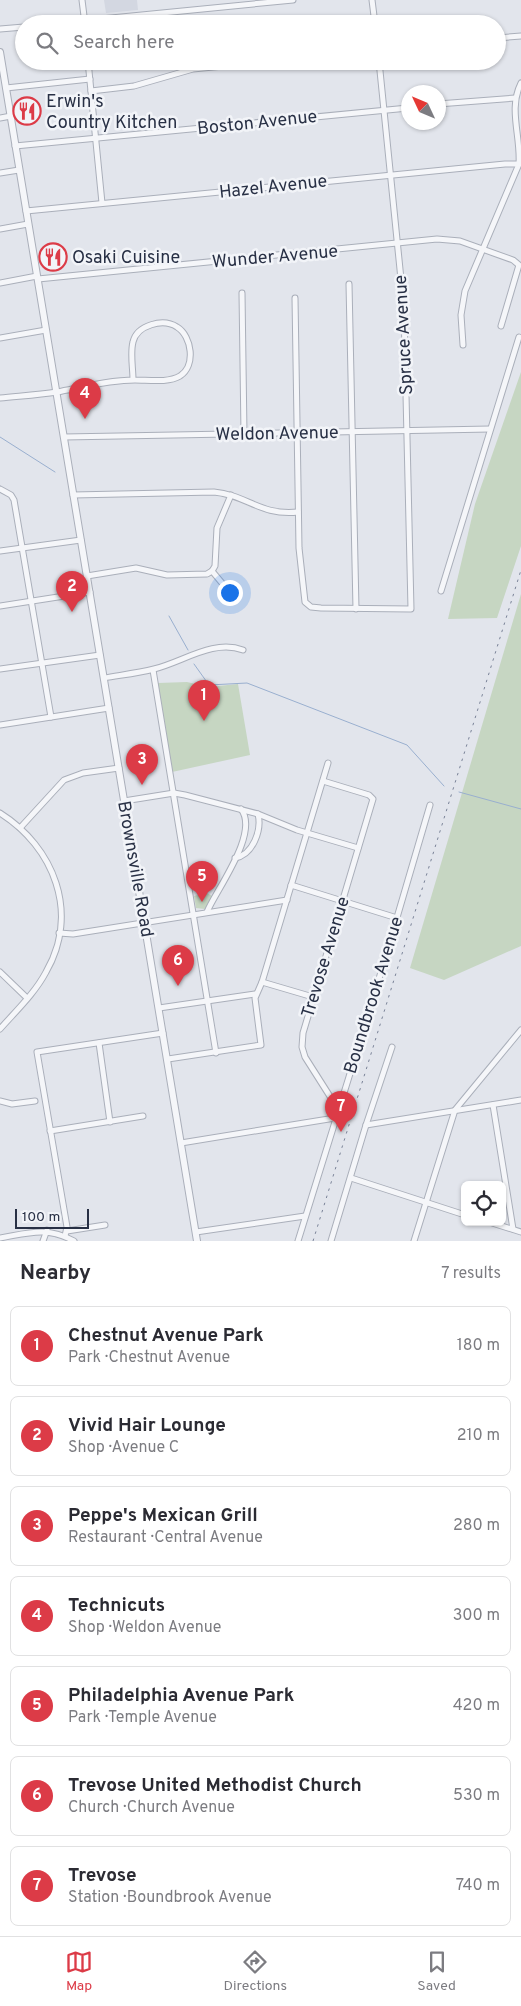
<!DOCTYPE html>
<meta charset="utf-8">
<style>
body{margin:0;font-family:Overpass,sans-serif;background:#f7f7f7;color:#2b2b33}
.controls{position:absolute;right:15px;bottom:15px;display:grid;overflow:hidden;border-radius:8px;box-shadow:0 1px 4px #0004}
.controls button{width:45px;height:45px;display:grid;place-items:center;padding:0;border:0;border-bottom:1px solid #e1e1e2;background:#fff;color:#2b2b33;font:25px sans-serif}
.compass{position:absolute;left:401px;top:85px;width:45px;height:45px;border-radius:50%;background:#fff;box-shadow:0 1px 4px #0004;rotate:314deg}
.scale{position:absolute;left:15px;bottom:12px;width:74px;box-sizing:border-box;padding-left:5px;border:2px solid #283045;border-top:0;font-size:14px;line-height:18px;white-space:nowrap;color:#283045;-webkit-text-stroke:4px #f2f4f8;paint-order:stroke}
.you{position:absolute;left:229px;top:592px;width:18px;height:18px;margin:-12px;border:4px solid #fff;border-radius:50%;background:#1a73e8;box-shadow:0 0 0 8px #1a73e833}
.badge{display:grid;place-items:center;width:32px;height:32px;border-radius:50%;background:#dc3b47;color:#fff;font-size:16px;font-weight:700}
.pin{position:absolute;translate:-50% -41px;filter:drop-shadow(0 1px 2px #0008)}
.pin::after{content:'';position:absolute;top:26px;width:18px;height:15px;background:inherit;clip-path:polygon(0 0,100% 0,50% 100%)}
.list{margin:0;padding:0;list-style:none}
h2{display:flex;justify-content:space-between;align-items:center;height:65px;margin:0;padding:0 20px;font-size:21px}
h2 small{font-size:16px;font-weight:400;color:#7c7c81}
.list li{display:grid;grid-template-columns:32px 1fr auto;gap:15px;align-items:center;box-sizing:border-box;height:80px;margin:0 10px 10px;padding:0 10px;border:1px solid #e1e1e2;border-radius:8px}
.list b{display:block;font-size:19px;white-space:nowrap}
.list p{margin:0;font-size:16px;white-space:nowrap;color:#7c7c81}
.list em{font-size:16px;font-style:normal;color:#7c7c81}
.icon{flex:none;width:28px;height:28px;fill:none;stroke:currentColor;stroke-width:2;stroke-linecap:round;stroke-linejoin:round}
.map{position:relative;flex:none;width:521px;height:1241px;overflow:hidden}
.search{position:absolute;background:#fff;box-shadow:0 1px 4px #0004;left:15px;right:15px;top:15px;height:55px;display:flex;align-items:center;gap:12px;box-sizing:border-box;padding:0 18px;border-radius:28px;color:#7c7c81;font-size:19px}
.sheet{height:695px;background:#fff}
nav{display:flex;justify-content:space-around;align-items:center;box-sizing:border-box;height:70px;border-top:1px solid #e1e1e2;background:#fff;font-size:14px;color:#7c7c81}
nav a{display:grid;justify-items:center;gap:2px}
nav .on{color:#dc3b47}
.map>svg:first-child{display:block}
.built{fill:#d3d7e1}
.green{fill:#c6d6c2}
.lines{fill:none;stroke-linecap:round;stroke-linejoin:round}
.stream{stroke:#99afcf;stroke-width:1}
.minor-casing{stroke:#aaafba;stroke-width:7}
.tertiary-casing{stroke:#aaafba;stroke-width:8}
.minor{stroke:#f5f6f9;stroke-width:5}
.tertiary{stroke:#f5f6f9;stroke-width:6}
.rail{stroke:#798297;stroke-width:1;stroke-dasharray:2.5 5;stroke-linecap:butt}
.labels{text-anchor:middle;stroke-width:5;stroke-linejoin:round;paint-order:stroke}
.poi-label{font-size:18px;fill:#283045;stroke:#f2f4f8;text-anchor:start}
.street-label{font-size:18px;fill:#283045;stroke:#f2f4f8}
</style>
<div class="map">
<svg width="521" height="1241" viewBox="0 0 521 1241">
<rect width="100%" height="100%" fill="#e2e5ec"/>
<polygon class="built" points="104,0 137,0 138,10 106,13"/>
<g class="green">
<polygon points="521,372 521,546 497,618 448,619 475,504"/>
<polygon points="521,594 521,946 444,980 410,968"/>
<polygon points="187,682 208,687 238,684 250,755 172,772 158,683"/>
<polygon points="207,893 212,896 205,909 196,908 194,896"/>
</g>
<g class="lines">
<g class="stream">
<polyline points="0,437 55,472"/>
<polyline points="169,616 188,650"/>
<polyline points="194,664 209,685 247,683 407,745 444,786"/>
<polyline points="459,792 521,809"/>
</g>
<g class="minor-casing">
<g id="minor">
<polyline points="82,0 85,24"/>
<polyline points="372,0 375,24"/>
<polyline points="50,24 293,0"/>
<polyline points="0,29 24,27"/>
<polyline points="497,38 521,36"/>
<polyline points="88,61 102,203"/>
<polyline points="6,88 90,79"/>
<polyline points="91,91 134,86 193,69 272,61"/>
<polyline points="438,104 515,98"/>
<polyline points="0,118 11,116"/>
<polyline points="15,146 408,108"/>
<polyline points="0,173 19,170"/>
<polyline points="26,211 505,164 519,164"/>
<polyline points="0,229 28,224"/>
<polyline points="38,279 437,239 460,241 513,260 519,265 501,326"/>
<polyline points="0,283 37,276"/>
<polyline points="349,284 356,609"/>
<polyline points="242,293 244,434"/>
<polyline points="295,298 299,548 305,602 311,607 321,608 411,609 404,309 379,61"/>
<polyline points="0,338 46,330"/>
<path d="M463,345l-2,-30 4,-24 54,-127c2,-28 -11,-55 2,-81"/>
<path d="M0,398c19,-2 38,-3 57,-6 26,-5 52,-12 78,-12 14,0 33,3 45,-4 16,-10 12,-40 -3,-49 -14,-9 -40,-2 -44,15 -3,11 0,26 0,38"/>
<polyline points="64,437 490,429"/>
<polyline points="0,489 11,495 14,500 51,717"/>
<path d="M73,495l141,-3c33,3 46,24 84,20"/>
<polyline points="0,551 81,540"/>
<polyline points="212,571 215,566 217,528 231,495"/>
<polyline points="212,571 222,583"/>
<polyline points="87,576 136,568 167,575 207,574 212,571"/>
<polyline points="441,591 519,337"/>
<polyline points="0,606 90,592"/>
<polyline points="0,669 100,655"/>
<polyline points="153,670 216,1053"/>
<path d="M104,678c17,-3 34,-5 50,-9 29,-7 59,-30 89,-19"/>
<polyline points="0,725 109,708"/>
<polyline points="323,781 369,795 373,799 303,1033 302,1047 305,1057 338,1109"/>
<polyline points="124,801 174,793 185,795 258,814 297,830 358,848"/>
<path d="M0,813c54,34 80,100 46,159 -11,21 -30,39 -46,57"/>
<polyline points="20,828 64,780 83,773 119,768"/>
<path d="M235,858c18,-3 27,-28 23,-44"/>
<polyline points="291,885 397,918"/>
<path d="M207,912c9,-22 53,-79 34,-103"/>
<polyline points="59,933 73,934 287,900"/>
<polyline points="0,972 27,998"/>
<polyline points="262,982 313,997"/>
<polyline points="159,1008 255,994"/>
<polyline points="99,1043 110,1122"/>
<polyline points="168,1059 261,1045 255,998 262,982 328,763"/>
<polyline points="0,1101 12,1104 35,1101"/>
<polyline points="493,1105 513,1229"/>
<polyline points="366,1125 521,1100"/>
<polyline points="50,1131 143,1116"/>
<polyline points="181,1143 335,1118"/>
<polyline points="351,1178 465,1215"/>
<polyline points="489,1222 521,1232"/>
<polyline points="67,1231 105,1225"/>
<polyline points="196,1232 305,1216"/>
<polyline points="65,1236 67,1227 37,1052 163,1033"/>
<path d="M0,1238c29,-5 46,-12 74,3"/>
<polyline points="43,1241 47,1230"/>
<polyline points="298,1241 371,1006 430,805"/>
<polyline points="331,1241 366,1125 392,1047"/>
<polyline points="414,1241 455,1110 521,1030"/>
</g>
</g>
<g class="tertiary-casing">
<polyline id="tertiary" points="0,52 197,1241"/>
</g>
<use href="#minor" class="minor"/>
<use href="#tertiary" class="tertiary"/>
<polyline class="rail" points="313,1241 521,570"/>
</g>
<defs>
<g id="restaurant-ring" transform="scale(1.4375)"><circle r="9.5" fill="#f2f4f8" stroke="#dc3b47" stroke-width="1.5"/><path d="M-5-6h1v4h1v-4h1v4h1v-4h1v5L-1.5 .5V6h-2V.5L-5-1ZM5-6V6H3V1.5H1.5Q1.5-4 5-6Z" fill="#dc3b47"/></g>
</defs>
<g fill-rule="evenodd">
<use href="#restaurant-ring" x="27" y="111"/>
<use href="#restaurant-ring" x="53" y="257"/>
</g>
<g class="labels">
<g class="poi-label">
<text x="46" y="107">Erwin's<tspan x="46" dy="21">Country Kitchen</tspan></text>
<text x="72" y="263">Osaki Cuisine</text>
</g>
<g class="street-label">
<text transform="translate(257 122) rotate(-6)" y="6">Boston Avenue</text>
<text transform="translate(273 186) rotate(-6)" y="6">Hazel Avenue</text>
<text transform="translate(275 256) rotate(-5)" y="6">Wunder Avenue</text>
<text transform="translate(403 335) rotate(-93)" y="6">Spruce Avenue</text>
<text transform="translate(277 433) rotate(-1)" y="6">Weldon Avenue</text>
<text transform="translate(136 869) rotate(80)" y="6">Brownsville Road</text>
<text transform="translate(325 957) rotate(-73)" y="6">Trevose Avenue</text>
<text transform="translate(373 995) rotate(-73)" y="6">Boundbrook Avenue</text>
</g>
</g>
</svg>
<div class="controls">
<button><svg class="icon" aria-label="locate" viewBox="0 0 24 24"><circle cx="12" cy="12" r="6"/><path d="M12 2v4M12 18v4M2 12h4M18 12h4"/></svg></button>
</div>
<svg class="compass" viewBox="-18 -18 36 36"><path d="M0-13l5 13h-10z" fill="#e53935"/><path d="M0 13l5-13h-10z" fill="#7c7c81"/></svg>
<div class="scale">100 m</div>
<div class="you"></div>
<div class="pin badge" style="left:204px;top:721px">1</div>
<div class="pin badge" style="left:72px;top:612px">2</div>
<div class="pin badge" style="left:142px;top:785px">3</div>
<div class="pin badge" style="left:85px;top:419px">4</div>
<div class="pin badge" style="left:202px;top:902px">5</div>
<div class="pin badge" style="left:178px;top:986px">6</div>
<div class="pin badge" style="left:341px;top:1132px">7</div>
<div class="search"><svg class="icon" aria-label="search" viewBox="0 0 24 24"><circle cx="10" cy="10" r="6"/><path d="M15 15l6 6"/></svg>Search here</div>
</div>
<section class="sheet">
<h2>Nearby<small>7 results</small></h2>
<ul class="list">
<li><span class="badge">1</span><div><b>Chestnut Avenue Park</b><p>Park · Chestnut Avenue</p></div><em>180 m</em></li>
<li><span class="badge">2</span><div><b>Vivid Hair Lounge</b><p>Shop · Avenue C</p></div><em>210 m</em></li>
<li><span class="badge">3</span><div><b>Peppe's Mexican Grill</b><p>Restaurant · Central Avenue</p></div><em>280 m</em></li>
<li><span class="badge">4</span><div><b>Technicuts</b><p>Shop · Weldon Avenue</p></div><em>300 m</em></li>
<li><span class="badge">5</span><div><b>Philadelphia Avenue Park</b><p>Park · Temple Avenue</p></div><em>420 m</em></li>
<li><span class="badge">6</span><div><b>Trevose United Methodist Church</b><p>Church · Church Avenue</p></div><em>530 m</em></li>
<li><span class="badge">7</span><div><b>Trevose</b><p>Station · Boundbrook Avenue</p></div><em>740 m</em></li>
</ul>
</section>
<nav>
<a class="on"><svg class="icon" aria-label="map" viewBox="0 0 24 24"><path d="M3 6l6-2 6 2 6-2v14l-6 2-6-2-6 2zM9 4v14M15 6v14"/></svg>Map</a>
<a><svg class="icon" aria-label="directions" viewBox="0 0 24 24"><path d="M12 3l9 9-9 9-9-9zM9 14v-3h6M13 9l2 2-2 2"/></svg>Directions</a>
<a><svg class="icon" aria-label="saved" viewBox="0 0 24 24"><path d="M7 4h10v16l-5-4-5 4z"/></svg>Saved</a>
</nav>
